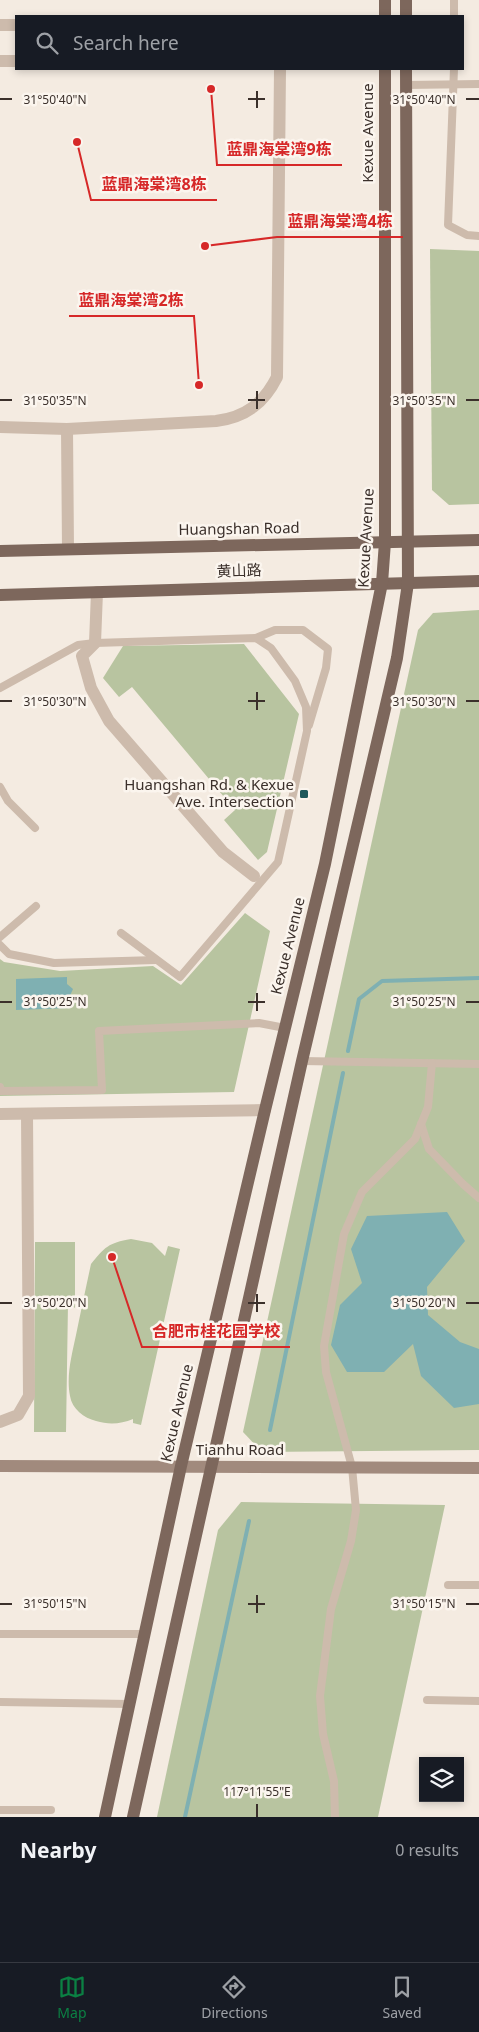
<!DOCTYPE html>
<meta charset="utf-8">
<style>
body{margin:0;font-family:"Noto Sans","Noto Sans SC",sans-serif;background:#242831;color:#f1f3f6}
.controls{position:absolute;right:15px;bottom:15px;display:grid;overflow:hidden;border-radius:0px;box-shadow:0 2px 8px #0003}
.controls button{width:45px;height:45px;display:grid;place-items:center;padding:0;border:0;border-bottom:1px solid #363941;background:#171b24;color:#f1f3f6;font:25px sans-serif}
.list{margin:0;padding:0;list-style:none}
h2{display:flex;justify-content:space-between;align-items:center;height:65px;margin:0;padding:0 20px;font-size:21px}
h2 small{font-size:16px;font-weight:400;color:#9ea1a6}
.icon{flex:none;width:28px;height:28px;fill:none;stroke:currentColor;stroke-width:2;stroke-linecap:round;stroke-linejoin:round}
.map{position:relative;flex:none;width:479px;height:1817px;overflow:hidden}
.search{position:absolute;background:#171b24;box-shadow:0 2px 8px #0003;left:15px;right:15px;top:15px;height:55px;display:flex;align-items:center;gap:12px;box-sizing:border-box;padding:0 18px;border-radius:0px;color:#9ea1a6;font-size:19px}
.sheet{height:145px;background:#171b24}
nav{display:flex;justify-content:space-around;align-items:center;box-sizing:border-box;height:70px;border-top:1px solid #363941;background:#171b24;font-size:14px;color:#9ea1a6}
nav a{display:grid;justify-items:center;gap:2px}
nav .on{color:#0b8043}
.map>svg:first-child{display:block}
.green{fill:#b8c4a0}
.water{fill:#7fb0b2}
.lines{fill:none;stroke-linecap:round;stroke-linejoin:round}
.stream{stroke:#7fb0b2;stroke-width:4}
.lane{stroke:#cdbbac;stroke-width:8}
.street{stroke:#cdbbac;stroke-width:12}
.secondary{stroke:#a18a7d;stroke-width:12}
.primary{stroke:#7d675c;stroke-width:12}
.ticks{fill:none;stroke:#3b302b;stroke-width:2}
.poi-dot{fill:#1f5a5e;stroke:#fbf5ee;stroke-width:2}
.labels{text-anchor:middle;stroke-width:5;stroke-linejoin:round;paint-order:stroke}
.street-label{font-size:15px;fill:#3b302b;stroke:#fbf5ee}
.poi-label{font-size:15px;fill:#3b302b;stroke:#fbf5ee;text-anchor:end}
.ticks-label{font-size:12px;text-anchor:middle;fill:#3b302b;stroke:#fbf5ee;stroke-width:5;stroke-linejoin:round;paint-order:stroke}
.leader{fill:none;stroke:#d62828;stroke-width:2}
.callout-dot{fill:#d62828;stroke:#fbf5ee;stroke-width:2}
.callout-label{font-size:16px;text-anchor:middle;font-weight:bold;fill:#d62828;stroke:#fbf5ee;stroke-width:5;stroke-linejoin:round;paint-order:stroke}
</style>
<div class="map">
<svg width="479" height="1817" viewBox="0 0 479 1817">
<rect width="100%" height="100%" fill="#f4ebe1"/>
<g class="green">
<polygon points="430,249 479,251 479,504 449,505 432,490"/>
<polygon points="479,610 479,1450 262,1452 243,1432 418,630 433,613"/>
<polygon points="244,644 299,714 267,852 258,860 224,820 235,810 132,687 119,697 103,678 123,646"/>
<polygon points="245,913 270,931 234,1092 0,1096 0,959 4,962 60,971 153,966 181,985"/>
<path d="M131,1239l21,4 13,13 3,-10 12,3 -39,176 -8,-2v-4c-12,5 -24,6 -37,2 -12,-3 -24,-12 -26,-25 -4,-20 2,-42 6,-61 5,-24 10,-48 15,-71 14,-17 17,-21 40,-25z"/>
<polygon points="35,1242 75,1242 75,1308 68,1303 66,1432 34,1432"/>
<polygon points="241,1502 445,1505 378,1817 157,1817 218,1530"/>
</g>
<g class="water">
<polygon points="67,977 67,984 73,989 69,998 70,1008 16,1010 16,979"/>
<polygon points="447,1212 465,1241 427,1287 428,1315 460,1342 479,1349 479,1404 454,1408 421,1376 413,1344 384,1372 347,1372 331,1345 340,1305 362,1283 351,1249 367,1216"/>
</g>
<g class="lines">
<g class="stream">
<polyline points="348,1051 359,999 382,981 479,978"/>
<polyline points="270,1430 343,1073"/>
<polyline points="185,1817 249,1521"/>
</g>
<g class="lane">
<polyline points="454,0 454,16"/>
<polyline points="454,69 448,225 467,235 479,236"/>
<polyline points="406,85 479,84"/>
<polyline points="256,638 275,630 303,630 328,649 326,668 309,725"/>
<polyline points="0,688 78,645 95,643 256,638 271,648 295,681 306,707 307,731 278,862 180,977 121,933"/>
<polyline points="0,787 8,801 35,828"/>
<polyline points="0,937 36,906"/>
<polyline points="0,945 9,954 54,963 156,960"/>
<polyline points="302,1061 479,1064"/>
<polyline points="0,1087 1,1091 102,1090 99,1031 259,1023 285,1028"/>
<polyline points="421,1124 429,1149 463,1184 479,1198"/>
<polyline points="448,1585 479,1585"/>
<polyline points="0,1634 145,1634"/>
<polyline points="427,1700 479,1701"/>
<polyline points="0,1702 129,1704"/>
<polyline points="0,1810 51,1810"/>
<polyline points="335,1817 334,1781 323,1734 320,1696 331,1609 351,1541 356,1510 352,1467 326,1372 324,1346 344,1234 362,1192 415,1139 428,1107 432,1063"/>
</g>
<g class="street">
<polyline points="0,25 16,25"/>
<polyline points="0,61 16,61"/>
<path d="M0,427l67,2 149,-8c30,-4 48,-18 61,-44l3,-308"/>
<polyline points="67,429 68,549"/>
<polyline points="97,592 95,643 82,656 91,688 109,721 223,852 254,876"/>
<polyline points="0,1114 265,1110"/>
<polyline points="0,1422 18,1415 29,1396 27,1114"/>
</g>
<polyline class="secondary" points="0,1466 479,1468"/>
<g class="primary">
<polyline points="385,0 385,16"/>
<polyline points="406,0 406,16"/>
<polyline points="0,551 479,540"/>
<polyline points="0,595 479,581"/>
<polyline points="105,1817 181,1466 265,1110 325,864 382,583 385,542 385,69"/>
<polyline points="133,1817 302,1061 397,658 408,583 406,69"/>
</g>
</g>
<path class="ticks" d="M257,91v17M0,99h12M248,99h17M466,99h13M257,391v18M0,400h12M248,400h17M466,400h13M257,692v18M0,701h12M248,701h17M466,701h13M257,993v18M0,1002h12M248,1002h17M466,1002h13M257,1294v18M0,1303h12M248,1303h17M466,1303h13M257,1595v18M0,1604h12M248,1604h17M466,1604h13M257,1804v13"/>
<rect class="poi-dot" x="299" y="789" width="10" height="10" rx="2.5"/>
<g class="labels">
<g class="street-label">
<text transform="translate(368 133) rotate(-90)" y="5">Kexue Avenue</text>
<text transform="translate(239 529) rotate(-1)" y="5">Huangshan Road</text>
<text transform="translate(366 538) rotate(-87)" y="5">Kexue Avenue</text>
<text transform="translate(239 571) rotate(-2)" y="5">黄山路</text>
<text transform="translate(288 946) rotate(-76)" y="5">Kexue Avenue</text>
<text transform="translate(177 1413) rotate(-77)" y="5">Kexue Avenue</text>
<text x="240" y="1455">Tianhu Road</text>
</g>
<g class="poi-label">
<text x="294" y="790">Huangshan Rd. &amp; Kexue<tspan x="294" dy="17">Ave. Intersection</tspan></text>
</g>
</g>
<g class="ticks-label">
<text x="55" y="104">31°50'40"N</text>
<text x="424" y="104">31°50'40"N</text>
<text x="55" y="405">31°50'35"N</text>
<text x="424" y="405">31°50'35"N</text>
<text x="55" y="706">31°50'30"N</text>
<text x="424" y="706">31°50'30"N</text>
<text x="55" y="1006">31°50'25"N</text>
<text x="424" y="1006">31°50'25"N</text>
<text x="55" y="1307">31°50'20"N</text>
<text x="424" y="1307">31°50'20"N</text>
<text x="55" y="1608">31°50'15"N</text>
<text x="424" y="1608">31°50'15"N</text>
<text x="257" y="1796">117°11'55"E</text>
</g>
<path class="leader" d="M211 89L217 165H342M77 142L91 200H217M205 246L277 237H403M199 385L194 316H69M112 1257L142 1347H290"/>
<g class="callout-dot">
<circle cx="211" cy="89" r="5"/>
<circle cx="77" cy="142" r="5"/>
<circle cx="205" cy="246" r="5"/>
<circle cx="199" cy="385" r="5"/>
<circle cx="112" cy="1257" r="5"/>
</g>
<g class="callout-label">
<text x="279" y="155">蓝鼎海棠湾9栋</text>
<text x="154" y="190">蓝鼎海棠湾8栋</text>
<text x="340" y="227">蓝鼎海棠湾4栋</text>
<text x="131" y="306">蓝鼎海棠湾2栋</text>
<text x="216" y="1337">合肥市桂花园学校</text>
</g>
</svg>
<div class="controls">
<button><svg class="icon" aria-label="layers" viewBox="0 0 24 24"><path d="M12 4l9 5-9 5-9-5zM3 14l9 5 9-5"/></svg></button>
</div>
<div class="search"><svg class="icon" aria-label="search" viewBox="0 0 24 24"><circle cx="10" cy="10" r="6"/><path d="M15 15l6 6"/></svg>Search here</div>
</div>
<section class="sheet">
<h2>Nearby<small>0 results</small></h2>
<ul class="list">
</ul>
</section>
<nav>
<a class="on"><svg class="icon" aria-label="map" viewBox="0 0 24 24"><path d="M3 6l6-2 6 2 6-2v14l-6 2-6-2-6 2zM9 4v14M15 6v14"/></svg>Map</a>
<a><svg class="icon" aria-label="directions" viewBox="0 0 24 24"><path d="M12 3l9 9-9 9-9-9zM9 14v-3h6M13 9l2 2-2 2"/></svg>Directions</a>
<a><svg class="icon" aria-label="saved" viewBox="0 0 24 24"><path d="M7 4h10v16l-5-4-5 4z"/></svg>Saved</a>
</nav>
